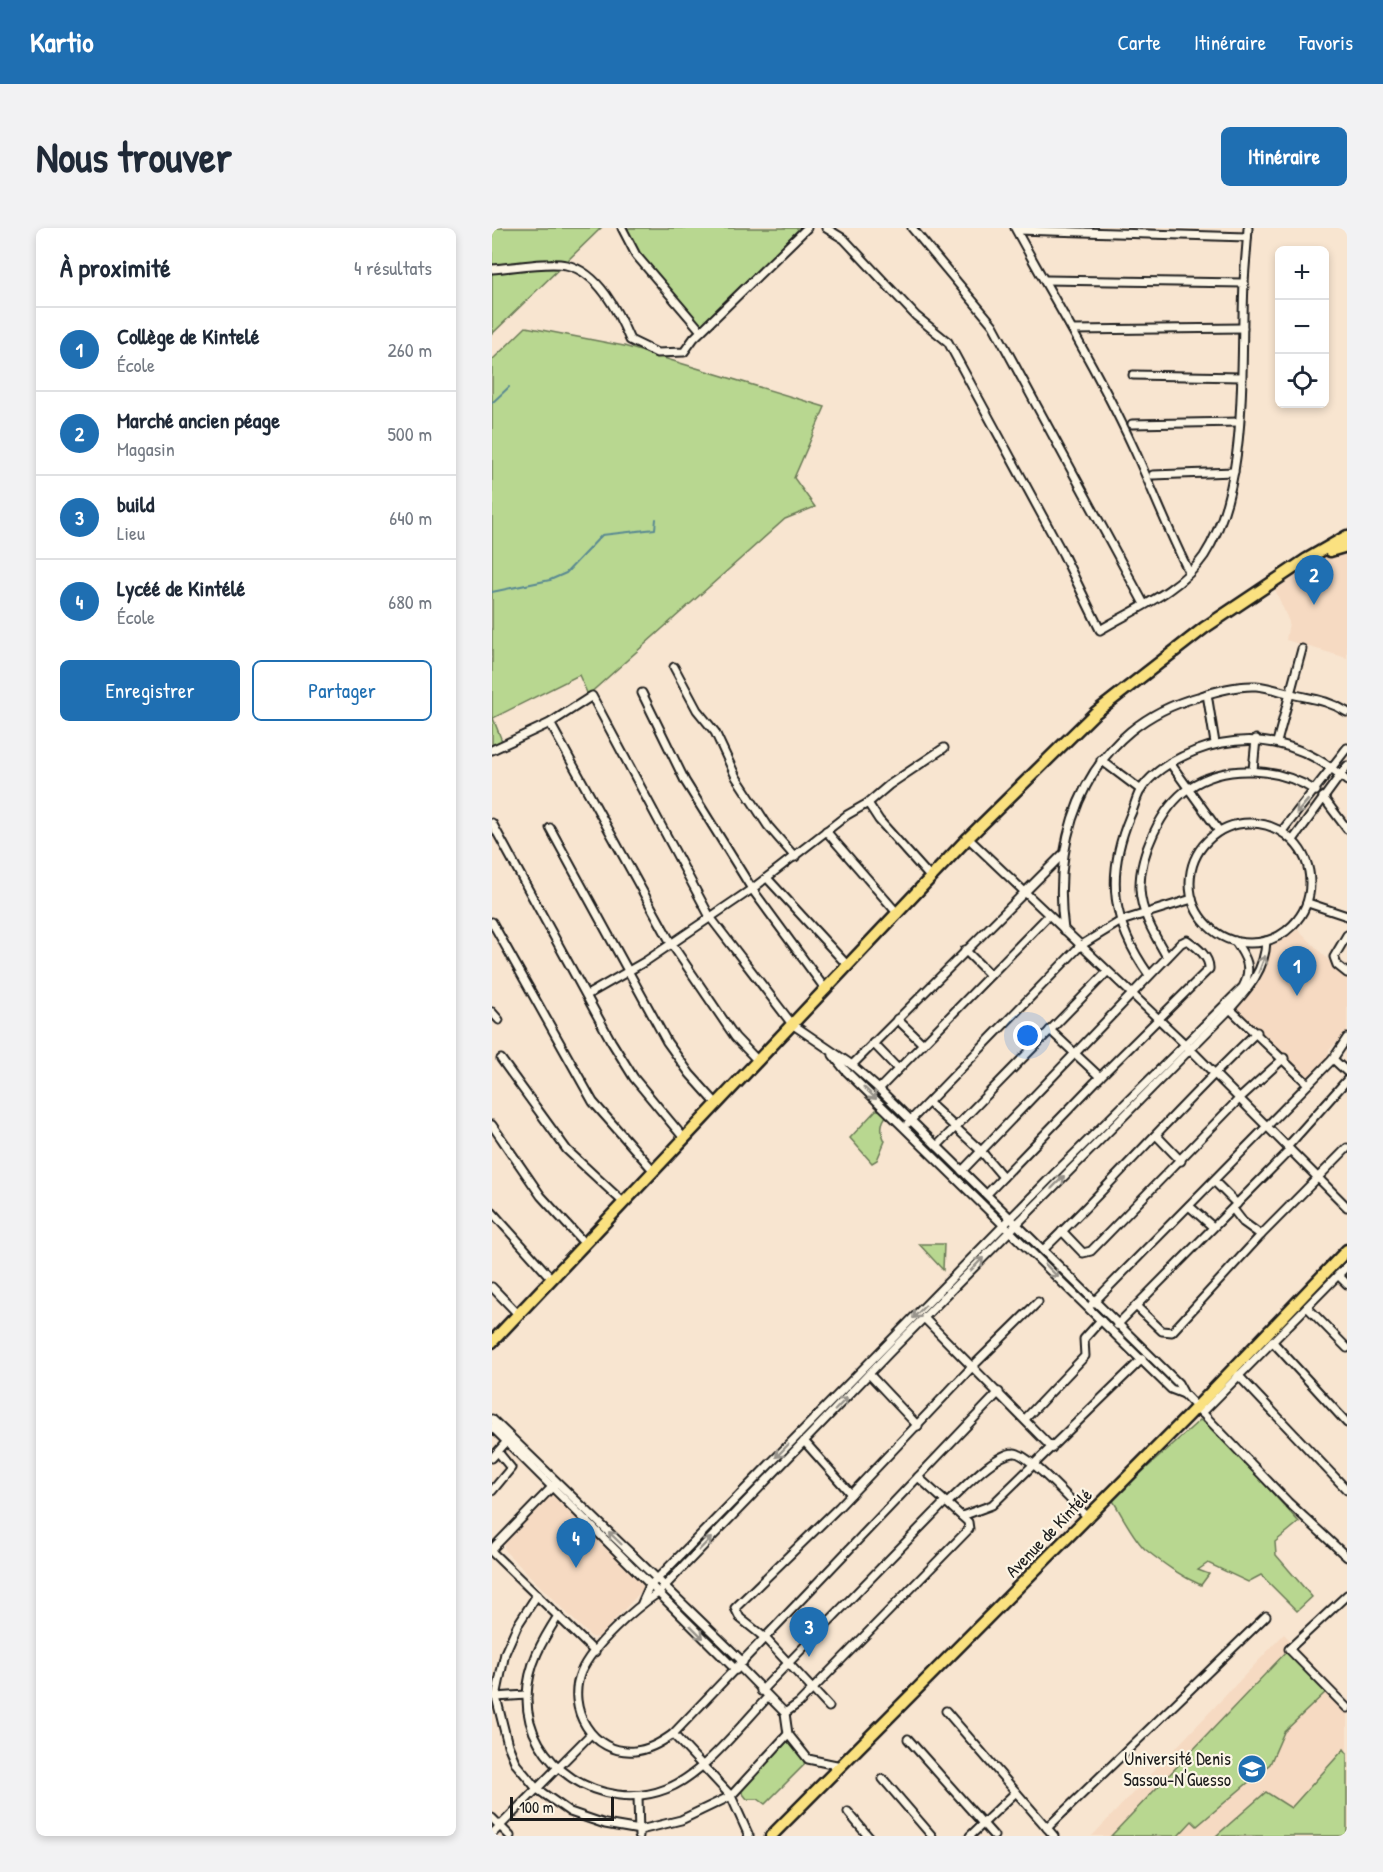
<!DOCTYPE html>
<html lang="fr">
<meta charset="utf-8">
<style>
body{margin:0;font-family:"Patrick Hand",sans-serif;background:#f2f2f3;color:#1f2937}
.controls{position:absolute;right:18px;top:18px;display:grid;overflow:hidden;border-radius:9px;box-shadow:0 3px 9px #0003}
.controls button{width:54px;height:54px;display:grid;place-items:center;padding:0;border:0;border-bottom:2px solid #e0e1e3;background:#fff;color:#1f2937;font:30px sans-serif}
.scale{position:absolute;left:18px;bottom:15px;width:104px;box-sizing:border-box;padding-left:6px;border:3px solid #1c1c1c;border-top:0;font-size:16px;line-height:21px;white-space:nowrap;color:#1c1c1c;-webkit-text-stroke:4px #fcf5e5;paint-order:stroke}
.you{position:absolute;left:536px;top:808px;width:21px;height:21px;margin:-15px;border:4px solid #fff;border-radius:50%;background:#1a73e8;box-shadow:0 0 0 9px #1a73e833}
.badge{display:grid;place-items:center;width:39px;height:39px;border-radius:50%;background:#1f6fb2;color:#fff;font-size:20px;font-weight:700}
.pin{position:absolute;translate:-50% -50px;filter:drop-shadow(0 2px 3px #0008)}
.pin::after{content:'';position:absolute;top:32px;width:21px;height:18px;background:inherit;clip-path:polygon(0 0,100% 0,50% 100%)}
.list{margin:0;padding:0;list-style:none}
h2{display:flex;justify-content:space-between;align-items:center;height:78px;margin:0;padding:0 24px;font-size:26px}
h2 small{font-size:20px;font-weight:400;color:#747a83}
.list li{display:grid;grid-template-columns:39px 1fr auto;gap:18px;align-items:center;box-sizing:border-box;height:84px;padding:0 24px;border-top:2px solid #e0e1e3}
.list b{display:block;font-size:22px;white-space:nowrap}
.list p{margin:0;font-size:20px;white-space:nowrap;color:#747a83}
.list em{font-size:20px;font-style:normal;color:#747a83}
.actions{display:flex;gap:12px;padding:18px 24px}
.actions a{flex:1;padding:14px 0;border:2px solid #1f6fb2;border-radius:9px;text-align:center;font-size:21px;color:#1f6fb2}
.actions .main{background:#1f6fb2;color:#fff}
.icon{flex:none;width:33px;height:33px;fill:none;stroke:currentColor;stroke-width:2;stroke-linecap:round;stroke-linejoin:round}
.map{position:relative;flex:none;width:855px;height:1608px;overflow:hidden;border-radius:9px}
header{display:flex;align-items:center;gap:36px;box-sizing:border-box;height:84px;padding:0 30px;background:#1f6fb2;color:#fff}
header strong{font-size:28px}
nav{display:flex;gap:33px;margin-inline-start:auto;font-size:21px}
.intro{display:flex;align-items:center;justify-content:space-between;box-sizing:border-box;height:144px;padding:0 36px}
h1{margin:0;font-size:42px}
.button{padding:15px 27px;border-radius:9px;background:#1f6fb2;color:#fff;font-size:21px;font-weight:700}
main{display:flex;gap:36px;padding:0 36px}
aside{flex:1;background:#fff;border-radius:9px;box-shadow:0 3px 9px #0003}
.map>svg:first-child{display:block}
.built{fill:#f6dac2}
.green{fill:#b8d790;stroke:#6a7a56;stroke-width:1.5}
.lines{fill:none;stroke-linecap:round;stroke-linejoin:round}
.stream{stroke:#5a8a92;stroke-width:2}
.minor-casing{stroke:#1c1c1c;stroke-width:11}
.primary-casing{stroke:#1c1c1c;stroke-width:15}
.trunk-casing{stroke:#1c1c1c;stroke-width:15}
.minor{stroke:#fcf5e5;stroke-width:7}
.primary{stroke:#fae180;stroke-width:10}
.trunk{stroke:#fae180;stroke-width:10}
.oneway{stroke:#97938b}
.labels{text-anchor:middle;stroke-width:4.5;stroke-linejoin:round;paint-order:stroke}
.street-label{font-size:18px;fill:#1c1c1c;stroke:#fcf5e5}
.poi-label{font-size:18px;fill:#1c1c1c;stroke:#fcf5e5;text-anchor:end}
</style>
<header>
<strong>Kartio</strong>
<nav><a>Carte</a><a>Itinéraire</a><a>Favoris</a></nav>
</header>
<div class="intro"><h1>Nous trouver</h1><a class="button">Itinéraire</a></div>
<main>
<aside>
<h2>À proximité<small>4 résultats</small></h2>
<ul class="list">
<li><span class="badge">1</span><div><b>Collège de Kintelé</b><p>École</p></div><em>260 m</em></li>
<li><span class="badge">2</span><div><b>Marché ancien péage</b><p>Magasin</p></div><em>500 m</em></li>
<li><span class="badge">3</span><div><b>build</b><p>Lieu</p></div><em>640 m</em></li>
<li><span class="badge">4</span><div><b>Lycéé de Kintélé</b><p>École</p></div><em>680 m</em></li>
</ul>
<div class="actions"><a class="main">Enregistrer</a><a>Partager</a></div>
</aside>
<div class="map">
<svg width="855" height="1608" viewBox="0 0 855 1608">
<rect width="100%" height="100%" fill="#f8e5d0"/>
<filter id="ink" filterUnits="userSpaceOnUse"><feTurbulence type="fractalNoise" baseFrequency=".0167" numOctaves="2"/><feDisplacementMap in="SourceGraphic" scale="12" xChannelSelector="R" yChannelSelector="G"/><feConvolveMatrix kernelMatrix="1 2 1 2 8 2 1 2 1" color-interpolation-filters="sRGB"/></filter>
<g filter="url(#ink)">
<g class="built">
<polygon points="855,323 855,430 794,412 797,394 782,359 831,328"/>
<polygon points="806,701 855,751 855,804 837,822 836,831 816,850 742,781 767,755 780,716"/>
<polygon points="60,1264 155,1357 106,1410 99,1409 13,1323 12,1316"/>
<polygon points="792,1406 855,1473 855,1608 600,1608"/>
</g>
<g class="green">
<polygon points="0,0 109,0 0,106"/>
<polygon points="134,0 308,0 209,98 147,25"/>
<polygon points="34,99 132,118 333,179 302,250 323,279 293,291 96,467 87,447 1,490 10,513 0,517 0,132"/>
<path d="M384,882h10l1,5c-7,8 -7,16 -2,26l-8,19 -5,3 -22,-25z"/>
<polygon points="427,1016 452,1016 451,1042"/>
<path d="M708,1192l13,8 86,94 -24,20 1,13 36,42 -15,14 -36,-36 -13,7 -40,-19 -10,7 11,4 -8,11c-21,-9 -37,-21 -55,-35 -12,-10 -25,-37 -34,-51z"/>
<polygon points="797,1421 837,1461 792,1504 778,1536 705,1598 700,1593 686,1608 619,1608"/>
<polygon points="294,1512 309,1527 313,1536 273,1576 266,1571 255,1571 248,1562"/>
<polygon points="852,1521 855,1525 855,1608 724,1608 774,1564 799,1580"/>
</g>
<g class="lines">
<g class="stream">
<polyline points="0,175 17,159"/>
<polyline points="0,364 58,352 74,345 110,307 163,301 164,291"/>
</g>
<g class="minor-casing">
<g id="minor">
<polyline points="130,0 144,27 209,103"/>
<path d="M334,0l18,11 72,77 32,26 115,212 37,76c35,-21 80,-39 104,-74 46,-71 36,-192 40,-273 1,-19 3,-37 4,-55"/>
<polyline points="420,0 501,97 652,376"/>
<path d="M523,0c40,74 85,146 120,223 18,40 34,81 54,121"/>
<polyline points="525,2 755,9"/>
<path d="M0,41c20,-1 56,-8 74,-4 33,7 52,47 64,75l27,13 27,-1 10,-14 113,-110"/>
<polyline points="553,52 752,55"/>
<polyline points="581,102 751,100"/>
<polyline points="641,147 749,149"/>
<polyline points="640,196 747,194"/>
<polyline points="661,247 742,244"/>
<polyline points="182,439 205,482 223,504 244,549 276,598 303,629"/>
<polyline points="150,465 193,553 260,661 334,762"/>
<polyline points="715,466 723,515"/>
<polyline points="58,495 179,715 243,809 265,832"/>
<polyline points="785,514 810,421"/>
<polyline points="0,522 58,495 100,468 218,689 300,796 360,837 387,861 686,1155 692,1166 796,1274 855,1329"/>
<polyline points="609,532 649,562"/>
<polyline points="678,535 727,603"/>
<polyline points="761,542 764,511"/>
<polyline points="831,569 855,601"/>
<polyline points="376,575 387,592 439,650"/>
<circle cx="758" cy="655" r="60"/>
<polyline points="0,595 119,813 142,850 191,909"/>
<polyline points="58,600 175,814 198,846 224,875"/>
<polyline points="334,603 406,686"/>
<polyline points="790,603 855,520"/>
<polyline points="476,610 698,821 855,979"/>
<polyline points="801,612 855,538"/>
<polyline points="275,650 356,738"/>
<polyline points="816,675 855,688"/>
<polyline points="0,694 101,874 161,942"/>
<path d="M572,702c-14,-102 28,-204 134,-233 18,-6 38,-12 58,-11 12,1 23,5 35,8 21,5 37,6 56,18"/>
<polyline points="855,707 842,729 845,737 855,745"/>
<polyline points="473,722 498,747"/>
<path d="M675,729c-12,-21 -26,-44 -27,-68 -1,-33 21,-82 49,-101 37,-25 90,-21 127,3"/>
<path d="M657,747c-37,-52 -44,-99 -19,-159 4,-8 6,-18 10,-25 12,-19 35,-32 55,-40 55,-21 108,-10 152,30"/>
<polyline points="95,767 154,733 260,661 355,587 376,575 397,557 452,520"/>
<polyline points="738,781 816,856"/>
<polyline points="0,784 7,792"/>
<polyline points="405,791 431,816"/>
<polyline points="558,802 608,849"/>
<polyline points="381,815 406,841"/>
<polyline points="341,827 353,842 679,1161 692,1166"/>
<polyline points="9,831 75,922 131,974"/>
<polyline points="841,831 855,844"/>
<polyline points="360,837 570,627"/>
<polyline points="387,861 556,688"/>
<polyline points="437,875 489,923 511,949"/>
<polyline points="416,895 588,718 629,693 700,671"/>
<polyline points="0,897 49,968 92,1015"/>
<polyline points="665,908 689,933"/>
<polyline points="445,918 615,744"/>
<polyline points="796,918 855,852"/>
<path d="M470,943l219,-228 6,-3c10,7 23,17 22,29l-109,108 -113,117"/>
<polyline points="722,953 745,976"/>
<polyline points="697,978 721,999"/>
<polyline points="741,981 751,994 769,1007"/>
<polyline points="0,984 59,1050"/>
<polyline points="570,1003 591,1025 599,1023 748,870 792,830"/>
<path d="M551,1022c74,-71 140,-148 214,-218"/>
<polyline points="846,1047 855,1056"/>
<polyline points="0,1059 26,1086"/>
<polyline points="600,1076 841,831 855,810"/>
<polyline points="644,1078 670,1103 680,1104 769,1007 855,920"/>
<polyline points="815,1079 855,1120"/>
<polyline points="432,1090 560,1220"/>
<polyline points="625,1097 797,923"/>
<polyline points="780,1113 855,1195"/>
<polyline points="377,1146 426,1198"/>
<polyline points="746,1147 855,1262"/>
<path d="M507,1164l-326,342c-11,8 -24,16 -38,17 -43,4 -69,-43 -54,-79 11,-26 54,-64 77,-79l231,-240 341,-344c19,-21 35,-39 36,-68"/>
<polyline points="710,1185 855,1038"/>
<polyline points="534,1190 593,1128 592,1111 609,1092"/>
<polyline points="0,1191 251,1434"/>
<polyline points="0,1199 244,1442"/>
<polyline points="312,1213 359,1266"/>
<polyline points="0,1230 18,1210"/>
<polyline points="0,1263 19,1240 6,1224"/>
<path d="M455,1275c15,-13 47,-49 67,-50 13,-1 61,52 73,63"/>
<polyline points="470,1288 500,1277 650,1131"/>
<polyline points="0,1321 63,1256"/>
<polyline points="0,1324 103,1424"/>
<polyline points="45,1367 25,1398 13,1425 4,1469 16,1517 24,1536 45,1561 78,1584 113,1596 148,1602 189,1592 239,1568 296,1506"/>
<polyline points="855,1367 797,1421 855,1480"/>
<path d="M150,1375l8,-18 7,-6 399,-407 187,-185c10,-19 3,-30 -8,-46"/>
<path d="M66,1388c-16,25 -30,49 -31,80 -2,70 76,118 139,93 37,-14 74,-63 102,-92"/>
<polyline points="247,1438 293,1485 296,1506 316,1531 349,1538"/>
<polyline points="269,1463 453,1274"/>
<polyline points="3,1469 35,1467"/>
<polyline points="337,1479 273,1410 248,1390 243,1380 347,1279 480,1139 546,1074"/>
<polyline points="454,1483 562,1608"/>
<polyline points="293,1485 307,1475 477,1301 476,1294 426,1249"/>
<polyline points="181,1506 239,1568 257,1608"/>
<polyline points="416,1511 502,1608"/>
<polyline points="391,1551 440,1608"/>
<polyline points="146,1568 147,1608"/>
<polyline points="356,1584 376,1608"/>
<polyline points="0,1590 18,1608"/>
<polyline points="555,1600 774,1388"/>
<polyline points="0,1606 99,1506"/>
<polyline points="478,1608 524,1564"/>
</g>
</g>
<g class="primary-casing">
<polyline id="primary" points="279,1608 697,1187 855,1022"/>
</g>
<g class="trunk-casing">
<g id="trunk">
<polyline points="838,323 855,318"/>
<polyline points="0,1114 476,610 603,485 712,400 815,331 855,308"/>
</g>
</g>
<use href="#minor" class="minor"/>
<use href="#primary" class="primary"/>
<use href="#trunk" class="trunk"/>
</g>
<defs><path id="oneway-shaft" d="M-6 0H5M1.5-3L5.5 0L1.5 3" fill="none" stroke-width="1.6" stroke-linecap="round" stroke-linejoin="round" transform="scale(1.5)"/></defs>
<g class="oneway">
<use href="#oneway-shaft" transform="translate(810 579) rotate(130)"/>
<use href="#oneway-shaft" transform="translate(770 736) rotate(-69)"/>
<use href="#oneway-shaft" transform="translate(378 865) rotate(44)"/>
<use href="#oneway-shaft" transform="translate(566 954) rotate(-45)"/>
<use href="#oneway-shaft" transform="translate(485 1036) rotate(-46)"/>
<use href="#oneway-shaft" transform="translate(560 1043) rotate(45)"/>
<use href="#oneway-shaft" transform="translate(427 1084) rotate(134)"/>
<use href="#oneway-shaft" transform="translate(349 1176) rotate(-46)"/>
<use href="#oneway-shaft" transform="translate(290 1223) rotate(134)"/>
<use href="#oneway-shaft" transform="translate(123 1310) rotate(-136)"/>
<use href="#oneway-shaft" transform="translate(213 1316) rotate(-46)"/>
<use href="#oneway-shaft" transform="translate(205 1404) rotate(45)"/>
</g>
</g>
<defs>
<g id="university-disc" transform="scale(1.5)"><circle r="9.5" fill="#1f6fb2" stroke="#fcf5e5"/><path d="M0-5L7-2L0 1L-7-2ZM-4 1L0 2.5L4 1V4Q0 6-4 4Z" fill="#fff"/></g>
</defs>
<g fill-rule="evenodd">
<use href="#university-disc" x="760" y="1541"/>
</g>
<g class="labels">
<g class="street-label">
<text transform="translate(557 1305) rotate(-46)" y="6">Avenue de Kintélé</text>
</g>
<g class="poi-label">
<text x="739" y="1537">Université Denis<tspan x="739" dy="21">Sassou-N'Guesso</tspan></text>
</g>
</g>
</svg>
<div class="controls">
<button>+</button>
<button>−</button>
<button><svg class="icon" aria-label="locate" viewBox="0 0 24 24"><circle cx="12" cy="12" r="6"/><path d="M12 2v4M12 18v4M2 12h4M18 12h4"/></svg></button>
</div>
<div class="scale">100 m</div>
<div class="you"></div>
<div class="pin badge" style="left:805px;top:768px">1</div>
<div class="pin badge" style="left:822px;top:377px">2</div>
<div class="pin badge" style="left:317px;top:1429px">3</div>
<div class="pin badge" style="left:84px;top:1340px">4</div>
</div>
</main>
